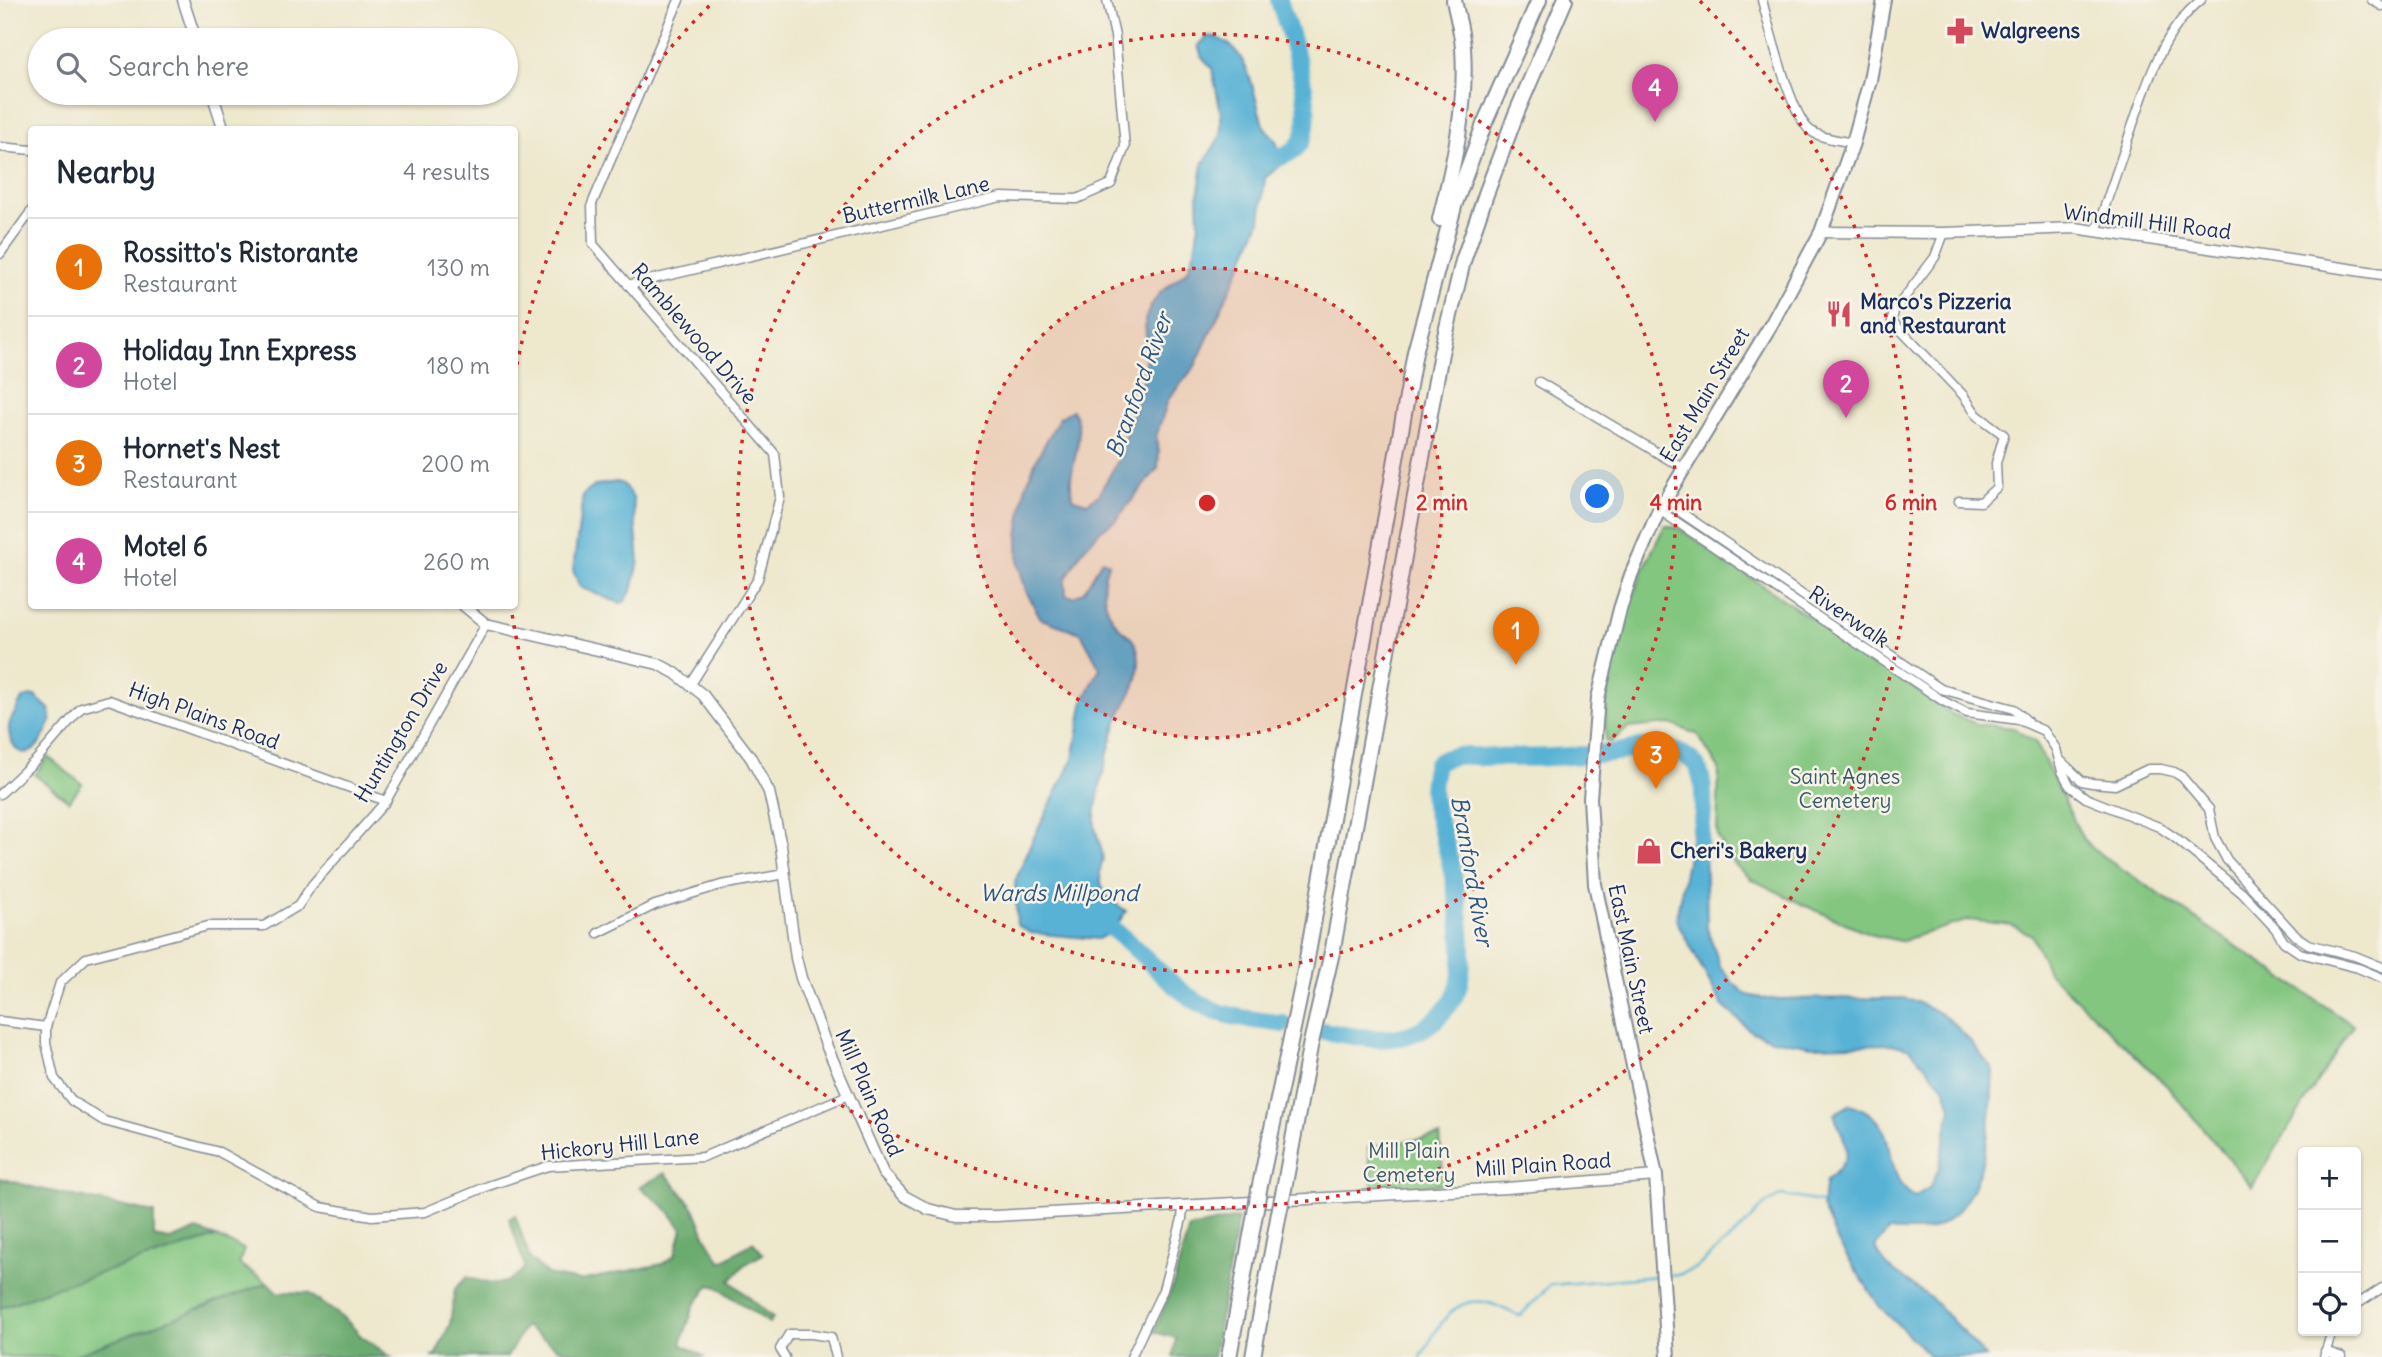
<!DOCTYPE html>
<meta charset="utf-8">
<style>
body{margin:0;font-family:Delius,sans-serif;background:#f6f6f7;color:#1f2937}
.controls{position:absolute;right:21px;bottom:21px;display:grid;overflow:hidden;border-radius:7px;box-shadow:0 2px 5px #0004}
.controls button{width:63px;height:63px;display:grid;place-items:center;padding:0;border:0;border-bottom:2px solid #e0e1e3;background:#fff;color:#1f2937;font:35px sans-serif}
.you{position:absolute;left:1598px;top:497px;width:24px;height:24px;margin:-18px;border:5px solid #fff;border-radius:50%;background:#1a73e8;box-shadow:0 0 0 10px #1a73e833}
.badge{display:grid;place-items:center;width:46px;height:46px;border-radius:50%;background:#d1495b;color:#fff;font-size:23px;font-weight:700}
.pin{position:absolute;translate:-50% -58px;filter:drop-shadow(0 2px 4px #0008)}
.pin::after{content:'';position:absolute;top:37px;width:24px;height:21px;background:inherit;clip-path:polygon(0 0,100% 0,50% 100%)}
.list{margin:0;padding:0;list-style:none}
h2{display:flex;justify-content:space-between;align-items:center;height:91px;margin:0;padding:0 28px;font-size:30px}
h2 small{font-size:23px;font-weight:400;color:#747a83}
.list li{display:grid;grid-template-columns:46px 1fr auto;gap:21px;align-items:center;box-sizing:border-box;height:98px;padding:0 28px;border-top:2px solid #e0e1e3}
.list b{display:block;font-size:26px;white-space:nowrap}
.list p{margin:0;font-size:23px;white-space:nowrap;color:#747a83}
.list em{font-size:23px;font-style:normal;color:#747a83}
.icon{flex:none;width:38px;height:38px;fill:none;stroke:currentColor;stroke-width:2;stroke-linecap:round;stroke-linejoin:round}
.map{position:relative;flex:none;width:2382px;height:1357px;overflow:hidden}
.search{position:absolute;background:#fff;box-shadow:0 2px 5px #0004;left:28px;top:28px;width:490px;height:77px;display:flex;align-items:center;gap:18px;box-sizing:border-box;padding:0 24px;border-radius:38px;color:#747a83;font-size:26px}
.panel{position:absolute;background:#fff;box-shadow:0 2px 5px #0004;left:28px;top:126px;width:490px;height:483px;border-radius:7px}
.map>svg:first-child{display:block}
.green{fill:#83c680;stroke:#4f7a6f;stroke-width:2}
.forest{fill:#6aab6e;stroke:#426d66;stroke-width:2}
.water{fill:#58b2d5;stroke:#3a709a;stroke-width:2}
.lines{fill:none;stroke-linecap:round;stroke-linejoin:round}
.stream{stroke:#58b2d5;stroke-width:2.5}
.river{stroke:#58b2d5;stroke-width:18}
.minor-casing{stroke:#848c96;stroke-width:11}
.tertiary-casing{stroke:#848c96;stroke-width:13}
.primary-casing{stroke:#848c96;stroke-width:16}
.motorway-casing{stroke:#848c96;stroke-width:18}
.minor{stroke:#fff;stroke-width:8}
.tertiary{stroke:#fff;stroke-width:10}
.primary{stroke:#fff;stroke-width:12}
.motorway{stroke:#fff;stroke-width:14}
.motorway-bridge-casing{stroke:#848c96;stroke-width:18;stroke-linecap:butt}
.motorway-bridge{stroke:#fff;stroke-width:14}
.ring{fill:none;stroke:#d62828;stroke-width:3.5;stroke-dasharray:3.5 7}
.labels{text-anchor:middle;stroke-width:5;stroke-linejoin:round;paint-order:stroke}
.poi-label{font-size:21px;font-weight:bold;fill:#1b2f5e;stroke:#f7f3e8;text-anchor:start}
.street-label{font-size:21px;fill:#1b2f5e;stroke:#f7f3e8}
.park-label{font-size:21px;fill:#3a5c68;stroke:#f7f3e8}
.water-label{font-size:23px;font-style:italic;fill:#2d5682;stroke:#f7f3e8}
.centre{fill:#d62828;stroke:#f7f3e8;stroke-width:3.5}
.ring-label{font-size:21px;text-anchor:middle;font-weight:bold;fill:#d62828;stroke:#f7f3e8;stroke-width:5;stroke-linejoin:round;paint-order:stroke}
</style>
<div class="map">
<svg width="2382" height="1357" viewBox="0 0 2382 1357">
<rect width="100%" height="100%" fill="#f7f3e8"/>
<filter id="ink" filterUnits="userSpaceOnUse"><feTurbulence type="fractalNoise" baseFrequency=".0143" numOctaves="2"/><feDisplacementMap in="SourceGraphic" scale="14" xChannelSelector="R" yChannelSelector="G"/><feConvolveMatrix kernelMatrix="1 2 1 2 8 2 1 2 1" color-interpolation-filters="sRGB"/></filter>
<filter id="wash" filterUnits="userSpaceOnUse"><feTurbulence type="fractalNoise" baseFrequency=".00686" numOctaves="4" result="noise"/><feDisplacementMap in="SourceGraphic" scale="28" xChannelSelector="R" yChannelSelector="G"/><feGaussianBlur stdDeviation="1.57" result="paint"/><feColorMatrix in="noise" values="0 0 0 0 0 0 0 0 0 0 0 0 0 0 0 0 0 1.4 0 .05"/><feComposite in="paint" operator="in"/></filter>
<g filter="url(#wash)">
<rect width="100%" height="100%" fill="#eee8cd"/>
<g class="green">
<path d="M1665,525l15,4 272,185 25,10 37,4 22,15 47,96 11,11 259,175 -101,162 -85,-101 -119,-114 -16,-37 -20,-10 -43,-5 -69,21 -27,-6 -67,-29 -55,-27 -13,-11 -12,-16 -9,-17 2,-66 -22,-35 -27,-10 -42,4 -17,14 -6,-1c1,-16 0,-33 2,-49 8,-58 31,-115 58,-167z"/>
<polygon points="48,757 82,784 69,801 35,775"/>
<polygon points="1440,1136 1444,1184 1373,1189 1368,1147"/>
<polygon points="0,1186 153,1257 216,1237 244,1249 239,1264 268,1283 237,1295 369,1357 0,1357"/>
</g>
<g class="forest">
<path d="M665,1173l29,35 12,29 15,25 32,-20 10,12 -19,11 -14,16 43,37 -4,5 -52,-36 -7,-2 -16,21 -13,38 24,13h-112l-34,-8 -34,-23 -18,31h-76l4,-1 15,-32 5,-35 12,-12c25,8 40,13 58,-10l-16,-48 6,-4 15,44 18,16 32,6 82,-17 13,-9 7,-26 -16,-21 -26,-21z"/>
<polygon points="0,1178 36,1188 154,1213 154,1237 170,1240 197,1230 216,1237 60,1286 0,1308"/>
<polygon points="1238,1218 1213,1357 1173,1357 1176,1338 1154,1332 1174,1282 1189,1228"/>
<polygon points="268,1283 277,1292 308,1293 345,1319 361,1336 391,1357 70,1357"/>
</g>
<g class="water">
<path d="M1208,36c42,6 44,56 55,88 2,7 7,8 10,13 5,7 8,18 12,25l-20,16 -5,43 -15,36 -50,109 -27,34 -12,37 3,15 -1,16 -42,52 -16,11 -18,20 -17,29 1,15 8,2 10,-6 18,-31 7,3c-10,21 -6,46 10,64 4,5 12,9 15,15 7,11 5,25 3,37 -3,14 -15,27 -20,43 -7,20 -24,86 -22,105 2,10 7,21 8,31 0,6 -4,10 -3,16 0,19 11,27 26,37l-13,20 -15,8 -67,-6 -14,-8 -2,-43 18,-43 40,-80 11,-59 16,-32 -19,-35 -40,-14 -15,-28 -8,-28v-27l7,-47 10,-27 24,-44 13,-8c19,29 -10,61 2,89l13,4 11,-8 23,-39 3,-18 14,-39 5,-21 4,-28 -2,-30 6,-15 10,-13 27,-22 7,-20 4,-27 -1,-26 5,-33 18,-29v-21l-9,-46 -10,-11 -4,-11z"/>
<polygon points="617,482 623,484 633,498 639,562 632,590 624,602 619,603 584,589 579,585 573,570 583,495 596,485"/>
<path d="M35,696l15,14 1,11c-4,9 -11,27 -22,31 -14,5 -21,-16 -20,-26 1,-6 4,-10 7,-15 4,-11 7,-15 19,-15z"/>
<path d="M1694,823l11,20 2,85 13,38 13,17 14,12 20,4 137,-1c48,14 60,35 89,72 -2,49 -5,139 -62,159 -12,4 -30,1 -43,2l-13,16 11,18 47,35 53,57h-55l-51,-50 -41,-63 -17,-37 4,-26c31,-25 20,-35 8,-67l17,-10c45,17 32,41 48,77 2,6 10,12 15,16l16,-10 9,-19 12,-61 -6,-19 -35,-39 -18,-5 -80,2 -40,-7 -20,-7 -30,-27 -46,-85z"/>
</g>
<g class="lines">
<g class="stream">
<polyline points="1668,1276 1678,1275 1696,1268 1741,1229 1765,1204 1782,1195 1824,1203"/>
<path d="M1421,1357c14,-24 29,-60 62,-55 12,1 26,10 37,14l30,-31 108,-9"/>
</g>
<g class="river">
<path d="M1259,165c11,-5 31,-9 39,-19 24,-28 -9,-113 -19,-146"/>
<path d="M1095,918c43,23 70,70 114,90 23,11 50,12 74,16"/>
<path d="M1324,1031c42,8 87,18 119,-19 3,-4 8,-8 10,-13 20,-32 2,-121 -8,-157 -9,-33 -18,-41 -9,-78 14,-12 32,-8 50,-7 42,2 81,0 123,-4 14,-1 28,-6 42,-6 15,0 34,5 44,17 15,20 6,71 2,94"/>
</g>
</g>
</g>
<g filter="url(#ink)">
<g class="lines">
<g class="minor-casing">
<g id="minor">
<polyline points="679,0 592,204 593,244 775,454 780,497 758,579 691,684"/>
<path d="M1762,0c7,26 29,118 49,131 11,8 29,9 42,12"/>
<polyline points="2372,0 2382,6"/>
<polyline points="0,147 32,150"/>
<path d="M2096,231c12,-33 23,-66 34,-98 16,-46 31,-101 71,-133"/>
<polyline points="1944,233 1935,257 1894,311 1892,321 1963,395 1977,415 2004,435 1996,463 1997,487 1981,502 1959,501"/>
<polyline points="0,254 32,210"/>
<polyline points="628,285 1001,197 1077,199 1111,184 1125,147 1115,36 1107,0"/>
<polyline points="1539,382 1683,468"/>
<polyline points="1664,501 1941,689 2014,709 2027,721"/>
<polyline points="1659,510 1943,701 1967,713 2019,720 2044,731 2056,749 2062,771 2070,786 2086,798 2159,827 2174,837 2242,893 2275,928 2284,942 2300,953 2358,968 2382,978"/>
<polyline points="486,624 386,801 312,885 298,906 264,926 208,926 86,958 60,983 46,1027 46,1043 54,1078 72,1101 104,1121 219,1152 320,1207 372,1216 425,1212 488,1186 548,1166 703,1157 848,1095"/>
<polyline points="2061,761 2082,781 2092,783 2115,785 2148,769 2161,769 2174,772 2182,777 2209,809 2215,838 2227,860 2296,936 2308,944 2355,956 2382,967"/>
<polyline points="0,794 37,759 81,708 109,700 386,801"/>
<polyline points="598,933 655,905 721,885 785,874"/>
<polyline points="0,1021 46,1027"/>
<polyline points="2356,1305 2382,1288"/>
<polyline points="2325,1351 2342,1357"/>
<polyline points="785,1357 780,1349 789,1334 812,1334 831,1337 836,1357"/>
<polyline points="1131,1357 1163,1290 1182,1219 1183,1207"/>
<polyline points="2324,1357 2332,1331"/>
</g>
</g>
<g class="tertiary-casing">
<g id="tertiary">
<polyline points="183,0 196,40"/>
<polyline points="212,93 224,130"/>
<polyline points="1821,232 1944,233 2075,228 2382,274"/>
<polyline points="464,606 486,624 658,664 675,673 703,695 751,758 769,792 781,846 796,958 801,978 827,1047 883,1173 904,1196 928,1209 956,1216 996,1216 1507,1188 1656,1176"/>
</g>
</g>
<g class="primary-casing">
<polyline id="primary" points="1668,1357 1656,1176 1595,884 1590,798 1598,698 1620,609 1631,575 1659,510 1772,323 1821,232 1853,143 1870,80 1884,0"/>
</g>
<g class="motorway-casing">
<g id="motorway">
<path d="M1440,219c14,-56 27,-112 23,-171 -1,-16 -6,-32 -9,-48"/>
<polyline points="1284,1189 1310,1047 1333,948 1441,353 1463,261 1486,194 1516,114 1565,0"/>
<polyline points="1259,1190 1303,981 1415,352 1455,203 1485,122 1539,0"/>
<polyline points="1229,1357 1255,1214"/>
<polyline points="1253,1357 1279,1213"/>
</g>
</g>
<use href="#minor" class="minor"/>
<use href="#tertiary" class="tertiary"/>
<use href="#primary" class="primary"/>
<use href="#motorway" class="motorway"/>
<g class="motorway-bridge-casing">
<g id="motorway-bridge">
<polyline points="1279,1213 1284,1189"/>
<polyline points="1255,1214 1259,1190"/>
</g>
</g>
<use href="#motorway-bridge" class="motorway-bridge"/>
</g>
</g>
<circle cx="1207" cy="503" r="235" fill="#d62828" fill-opacity=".12"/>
<g class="ring">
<circle cx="1207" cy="503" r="235"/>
<circle cx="1207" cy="503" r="469"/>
<path d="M515 375A704 704 0 0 1 714 1M1700 1A704 704 0 1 1 511 607"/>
</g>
<defs>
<g id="pharmacy-bare" transform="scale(2.1)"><path d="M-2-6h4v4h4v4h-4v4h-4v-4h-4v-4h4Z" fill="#d1495b" stroke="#f7f3e8" stroke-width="2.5" paint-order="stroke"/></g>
<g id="restaurant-bare" transform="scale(2.1)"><path d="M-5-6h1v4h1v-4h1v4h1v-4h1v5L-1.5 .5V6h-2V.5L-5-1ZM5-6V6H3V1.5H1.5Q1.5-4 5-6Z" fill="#d1495b" stroke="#f7f3e8" stroke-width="2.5" paint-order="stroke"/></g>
<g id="shop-bare" transform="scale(2.1)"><path d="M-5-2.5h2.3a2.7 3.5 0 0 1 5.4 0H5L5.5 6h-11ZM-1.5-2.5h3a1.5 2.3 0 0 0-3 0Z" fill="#d1495b" stroke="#f7f3e8" stroke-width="2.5" paint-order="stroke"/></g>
</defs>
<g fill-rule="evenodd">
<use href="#pharmacy-bare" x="1960" y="31"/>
<use href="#restaurant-bare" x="1839" y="314"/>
<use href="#shop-bare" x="1649" y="851"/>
</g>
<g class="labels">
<g class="poi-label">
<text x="1981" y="38">Walgreens</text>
<text x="1860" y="309">Marco's Pizzeria<tspan x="1860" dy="24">and Restaurant</tspan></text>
<text x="1670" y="858">Cheri's Bakery</text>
</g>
<g class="street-label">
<text transform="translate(916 200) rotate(-13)" y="7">Buttermilk Lane</text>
<text transform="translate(2147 222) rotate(7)" y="7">Windmill Hill Road</text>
<text transform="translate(694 334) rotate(49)" y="7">Ramblewood Drive</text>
<text transform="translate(1705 395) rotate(-59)" y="7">East Main Street</text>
<text transform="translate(1849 617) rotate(34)" y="7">Riverwalk</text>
<text transform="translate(204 716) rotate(20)" y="7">High Plains Road</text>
<text transform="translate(401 732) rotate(-59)" y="7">Huntington Drive</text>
<text transform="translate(1631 959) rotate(78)" y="7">East Main Street</text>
<text transform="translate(869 1093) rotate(66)" y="7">Mill Plain Road</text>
<text transform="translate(620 1145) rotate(-6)" y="7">Hickory Hill Lane</text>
<text transform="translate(1543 1165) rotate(-4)" y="7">Mill Plain Road</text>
</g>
<g class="park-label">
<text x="1845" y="784">Saint Agnes<tspan x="1845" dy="24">Cemetery</tspan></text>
<text x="1409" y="1158">Mill Plain<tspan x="1409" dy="24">Cemetery</tspan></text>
</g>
<g class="water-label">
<text transform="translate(1139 385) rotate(-70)" y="8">Branford River</text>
<text transform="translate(1472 871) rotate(80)" y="8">Branford River</text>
<text x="1059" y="901">Wards Millpond</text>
</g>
</g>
<circle cx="1207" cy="503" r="10" class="centre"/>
<g class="ring-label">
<text x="1442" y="510">2 min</text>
<text x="1676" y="510">4 min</text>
<text x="1911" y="510">6 min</text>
</g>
</svg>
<div class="controls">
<button>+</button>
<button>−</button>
<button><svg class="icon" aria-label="locate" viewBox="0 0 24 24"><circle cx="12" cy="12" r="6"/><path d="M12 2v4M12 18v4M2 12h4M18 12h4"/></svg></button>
</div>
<div class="you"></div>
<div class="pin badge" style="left:1516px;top:665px;background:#e8710a">1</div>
<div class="pin badge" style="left:1846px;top:418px;background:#d1479c">2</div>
<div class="pin badge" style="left:1656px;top:789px;background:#e8710a">3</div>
<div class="pin badge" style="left:1655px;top:122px;background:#d1479c">4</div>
<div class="search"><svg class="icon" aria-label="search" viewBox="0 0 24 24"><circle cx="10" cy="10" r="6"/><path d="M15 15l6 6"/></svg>Search here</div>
<section class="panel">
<h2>Nearby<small>4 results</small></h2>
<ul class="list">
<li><span class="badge" style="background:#e8710a">1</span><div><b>Rossitto's Ristorante</b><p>Restaurant</p></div><em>130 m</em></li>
<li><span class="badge" style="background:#d1479c">2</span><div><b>Holiday Inn Express</b><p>Hotel</p></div><em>180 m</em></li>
<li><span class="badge" style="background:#e8710a">3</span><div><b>Hornet's Nest</b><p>Restaurant</p></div><em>200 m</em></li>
<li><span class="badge" style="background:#d1479c">4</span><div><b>Motel 6</b><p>Hotel</p></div><em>260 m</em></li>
</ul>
</section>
</div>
